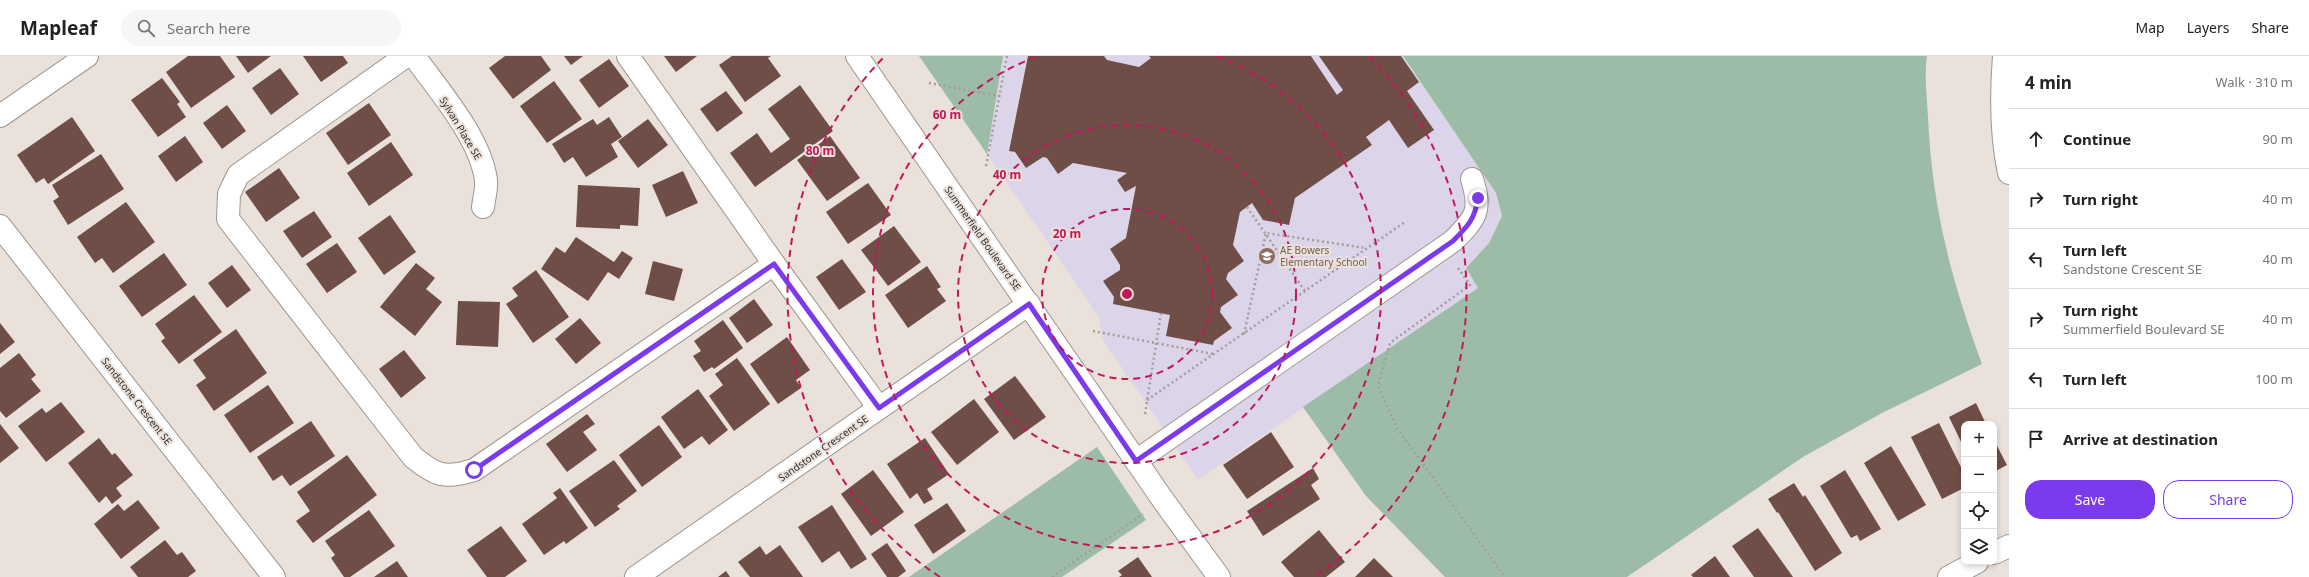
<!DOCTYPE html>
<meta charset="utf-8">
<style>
body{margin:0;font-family:"Noto Sans",sans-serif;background:#f6f6f6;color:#222}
.controls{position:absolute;right:12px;bottom:12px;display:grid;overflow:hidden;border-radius:8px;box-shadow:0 2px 6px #0003}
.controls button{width:36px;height:36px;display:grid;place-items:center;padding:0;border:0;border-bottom:1px solid #e0e0e0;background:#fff;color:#222;font:20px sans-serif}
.stop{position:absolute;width:12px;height:12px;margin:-9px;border:3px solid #7c3aed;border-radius:50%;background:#fff}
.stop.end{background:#7c3aed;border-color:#fff;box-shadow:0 1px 4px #0008}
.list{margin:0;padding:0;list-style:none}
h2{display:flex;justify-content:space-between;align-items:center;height:52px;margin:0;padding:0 16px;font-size:17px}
h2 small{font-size:13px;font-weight:400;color:#767676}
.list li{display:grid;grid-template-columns:26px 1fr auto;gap:12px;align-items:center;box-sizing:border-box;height:60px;padding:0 16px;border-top:1px solid #e0e0e0}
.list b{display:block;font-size:15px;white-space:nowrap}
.list p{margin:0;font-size:13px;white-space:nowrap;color:#767676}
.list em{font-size:13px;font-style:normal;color:#767676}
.actions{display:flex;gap:8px;padding:12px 16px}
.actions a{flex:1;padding:9px 0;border:1px solid #7c3aed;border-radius:16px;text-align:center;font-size:14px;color:#7c3aed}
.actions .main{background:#7c3aed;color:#fff}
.icon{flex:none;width:22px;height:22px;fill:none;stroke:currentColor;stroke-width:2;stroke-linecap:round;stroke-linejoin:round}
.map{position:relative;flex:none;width:2009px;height:521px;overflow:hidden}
header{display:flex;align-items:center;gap:24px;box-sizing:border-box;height:56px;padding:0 20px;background:#fff;border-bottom:1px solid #e0e0e0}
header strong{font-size:19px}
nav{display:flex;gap:22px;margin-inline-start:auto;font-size:14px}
.search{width:280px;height:36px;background:#f6f6f6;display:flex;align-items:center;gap:10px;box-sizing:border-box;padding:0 14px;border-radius:22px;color:#767676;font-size:15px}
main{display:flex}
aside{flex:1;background:#fff}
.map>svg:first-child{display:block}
.education{fill:#dcd5ea}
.green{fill:#9dbca8}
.building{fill:#6f4e47}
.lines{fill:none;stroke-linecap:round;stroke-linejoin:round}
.minor-casing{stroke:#9d958f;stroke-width:24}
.major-casing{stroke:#9d958f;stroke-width:24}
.path{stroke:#a49d98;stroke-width:2.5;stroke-dasharray:2 3;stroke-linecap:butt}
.minor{stroke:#fff;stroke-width:22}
.major{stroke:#fff;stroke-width:22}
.route{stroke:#7c3aed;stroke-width:5}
.ring{fill:none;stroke:#c2185b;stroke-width:2;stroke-dasharray:7 5}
.labels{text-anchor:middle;stroke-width:4;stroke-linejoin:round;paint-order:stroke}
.street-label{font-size:10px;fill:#322e2c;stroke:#eae1da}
.education-label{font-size:10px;fill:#785e54;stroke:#eae1da;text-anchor:start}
.centre{fill:#c2185b;stroke:#eae1da;stroke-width:2}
.ring-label{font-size:12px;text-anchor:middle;font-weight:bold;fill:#c2185b;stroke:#eae1da;stroke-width:4;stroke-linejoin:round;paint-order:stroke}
</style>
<header>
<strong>Mapleaf</strong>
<div class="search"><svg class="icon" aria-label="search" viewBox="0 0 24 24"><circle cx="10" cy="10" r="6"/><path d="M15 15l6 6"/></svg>Search here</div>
<nav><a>Map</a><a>Layers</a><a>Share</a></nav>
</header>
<main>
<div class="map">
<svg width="2009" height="521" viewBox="0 0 2009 521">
<rect width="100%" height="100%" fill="#eae1da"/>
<polygon class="education" points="1003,0 1403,0 1496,137 1502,160 1489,187 1466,212 1478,232 1198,424 1103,284 1099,261 987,98"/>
<g class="green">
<polygon points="919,0 1003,0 987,98"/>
<path d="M1403,0h524c-3,20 0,41 1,61 4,90 23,162 54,247l-100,49 -79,44 -176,120h-182l-79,-81 -63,-89 175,-119 -12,-20 23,-25 13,-27 -6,-23z"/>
<polygon points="1097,391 1146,464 1062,521 909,521"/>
</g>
<g class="building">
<polygon points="188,0 220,0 235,21 191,52 166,16"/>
<polygon points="236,0 271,0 248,17"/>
<polygon points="303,0 343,0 348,7 321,26"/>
<polygon points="505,0 541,0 551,14 513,43 489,12"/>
<polygon points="564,0 583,0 571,9"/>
<polygon points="664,0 697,0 676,16"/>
<polygon points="732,0 771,0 768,2 781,20 745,46 719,9"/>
<polygon points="1028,0 1104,0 1107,4 1139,11 1151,2 1149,0 1311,0 1337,39 1343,34 1319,0 1401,0 1419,26 1407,35 1434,74 1408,92 1389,64 1366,81 1372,89 1295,142 1289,169 1263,164 1252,147 1240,156 1233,189 1244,205 1228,217 1226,223 1238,239 1221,251 1220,256 1232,272 1214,285 1213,289 1166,280 1170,259 1113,248 1114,241 1103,225 1120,214 1120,209 1110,193 1126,182 1136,130 1125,136 1117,124 1127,117 1073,107 1058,118 1047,102 1043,101 1026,112 1015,96 1009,95"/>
<polygon points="609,3 629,30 599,52 579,24"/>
<polygon points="280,12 299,38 271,59 252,32"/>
<polygon points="162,22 180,46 177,48 186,61 158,81 131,44"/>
<polygon points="554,25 582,63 547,87 520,50"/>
<polygon points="800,29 833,75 755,131 730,97 757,77 771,97 790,83 768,53"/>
<polygon points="726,35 743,57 717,76 700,53"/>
<polygon points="369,47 391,79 348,109 326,77"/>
<polygon points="227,49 246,75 222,93 203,67"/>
<polygon points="72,61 95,95 48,128 44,122 36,127 17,99"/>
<polygon points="609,61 622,81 611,88 618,101 586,121 573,101 564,107 552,88 593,63 597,69"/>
<polygon points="648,63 668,89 638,112 618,85"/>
<polygon points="185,80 203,106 176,126 158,100"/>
<polygon points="830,80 860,122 827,145 797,104"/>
<polygon points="391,86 413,119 369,150 347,117"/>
<polygon points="101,98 124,133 68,169 53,145 59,141 52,129"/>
<polygon points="279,112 300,142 266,166 245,136"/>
<polygon points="683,115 698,147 666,161 652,129"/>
<polygon points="868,127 891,159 848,188 826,156"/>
<polygon points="578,129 640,132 638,170 620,169 620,173 576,171"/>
<polygon points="126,146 155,186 113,217 102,202 95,207 77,181"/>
<polygon points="314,155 332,181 302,202 283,175"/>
<polygon points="390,159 416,196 384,219 358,182"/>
<polygon points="894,170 921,206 888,230 861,194"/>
<polygon points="576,181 614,206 622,195 633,202 619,223 608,216 588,245 541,213 556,191 565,197"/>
<polygon points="337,187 357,216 327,237 306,208"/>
<polygon points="164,197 187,229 142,261 119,230"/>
<polygon points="842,203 866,236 839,254 816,221"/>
<polygon points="653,205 683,213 674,245 645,238"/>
<polygon points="416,207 435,222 426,233 442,246 415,280 380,251"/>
<polygon points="232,209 251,234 227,252 208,227"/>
<polygon points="927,210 941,231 937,233 946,245 908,272 885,239"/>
<polygon points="536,214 569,261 533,287 506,248 518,240 512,232"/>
<polygon points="194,239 222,276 179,308 161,285 165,282 155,268"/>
<polygon points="754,243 773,269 747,287 729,262"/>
<polygon points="458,245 500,246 498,291 456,289"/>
<polygon points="580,262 601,287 576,308 555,283"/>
<polygon points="723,264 743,292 714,313 712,311 704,316 693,300 701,295 694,285"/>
<polygon points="0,267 15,286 0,298"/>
<polygon points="236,273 267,317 214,355 196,329 206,322 193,304"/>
<polygon points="787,281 810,314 796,324 801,332 778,348 750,308"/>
<polygon points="404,294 426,322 401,342 379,313"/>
<polygon points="19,297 36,319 31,323 41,335 6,362 0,355 0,312"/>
<polygon points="737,302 770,348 734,375 709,340 723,329 715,318"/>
<polygon points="1015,320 1046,361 1014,384 984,343"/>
<polygon points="268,329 294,367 250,397 224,359"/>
<polygon points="698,333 728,374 709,389 702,380 684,393 661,361"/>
<polygon points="974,343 999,376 957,409 931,376"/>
<polygon points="61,346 85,376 46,406 18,370 42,352 46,357"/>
<polygon points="1976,347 1986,368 1964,368 1964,392 1949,361"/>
<polygon points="587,358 595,368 583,376 597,394 567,416 546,388"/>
<polygon points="311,365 335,400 290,430 282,419 273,425 257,401"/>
<polygon points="1939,367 1964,417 1964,432 1942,443 1911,381"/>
<polygon points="0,368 19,392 0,407"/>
<polygon points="659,369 682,401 642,431 619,399"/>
<polygon points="1271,376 1294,411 1247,443 1223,409"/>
<polygon points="99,382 112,399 115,397 133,419 116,432 122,440 112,448 106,440 99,447 68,407"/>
<polygon points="925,382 949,418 927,433 933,443 924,448 917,437 910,443 887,408"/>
<polygon points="1994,384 2007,409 1994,416"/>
<polygon points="1891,390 1926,449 1898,465 1864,407"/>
<polygon points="347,399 377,439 313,487 296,465 310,455 297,436"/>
<polygon points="614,404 637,435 617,450 620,453 595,471 569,435"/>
<polygon points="1313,412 1319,423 1311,429 1320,443 1263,480 1247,455"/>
<polygon points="873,414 904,456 871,480 841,438"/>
<polygon points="1845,414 1881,473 1860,485 1857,479 1851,482 1820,430"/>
<polygon points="1794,427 1803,441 1805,439 1842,497 1815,515 1778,456 1777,457 1768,443"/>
<polygon points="560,432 588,472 566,488 564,485 544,499 522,468 557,442 553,437"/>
<polygon points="138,444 160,472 121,503 94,468 118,448 124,455"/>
<polygon points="947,447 966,475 933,498 914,469"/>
<polygon points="832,449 867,503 851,513 839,495 822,507 798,471"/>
<polygon points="369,454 395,490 350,521 344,521 331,502 335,499 325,485"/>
<polygon points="501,470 527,505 505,521 487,521 467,494"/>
<polygon points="1758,472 1793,521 1754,521 1732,490"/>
<polygon points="1319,474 1345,506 1326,521 1294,521 1281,506"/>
<polygon points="165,484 177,499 182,496 196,515 188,521 138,521 130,511"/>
<polygon points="887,487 906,515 898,521 887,521 871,498"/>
<polygon points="780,489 803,521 750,521 738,506 760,490 766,499"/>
<polygon points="1715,500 1730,521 1693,521 1691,519"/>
<polygon points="1138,501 1152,521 1119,521 1122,519 1118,515"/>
<polygon points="1374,502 1393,521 1355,521"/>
<polygon points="397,505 408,521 374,521"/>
<polygon points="726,515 730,521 718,521"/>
</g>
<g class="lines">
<g class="minor-casing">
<g id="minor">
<path d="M406,0l-168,119 -9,19 -1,25 185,238c23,19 32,22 61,13l300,-206"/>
<path d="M414,0c25,35 66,81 72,124 1,8 -2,19 -3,27"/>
<polyline points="628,0 774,208 879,352"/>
<polyline points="857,0 1163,444 1219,521"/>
<polyline points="0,60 87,0"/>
<polyline points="0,170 274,521"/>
<path d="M1136,405l317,-220c23,-23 29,-30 19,-62"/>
<polyline points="1994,497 2009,490"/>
<polyline points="636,521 1029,248"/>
<polyline points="1949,521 1977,506"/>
</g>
</g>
<g class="major-casing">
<path id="major" d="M2004,0c-3,38 -3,80 5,117"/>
</g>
<g class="path">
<polyline points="929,27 1000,40"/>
<polyline points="986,110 1007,0"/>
<polyline points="1247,151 1305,235"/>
<polyline points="1458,212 1470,229 1390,287 1378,329 1397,372 1505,521"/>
<polyline points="1093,275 1213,298"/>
<polyline points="1244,278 1266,177 1366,192"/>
<polyline points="1147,344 1405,166"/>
<polyline points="1145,358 1161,257"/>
<polyline points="1052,521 1143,458"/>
</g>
<use href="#minor" class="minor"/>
<use href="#major" class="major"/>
</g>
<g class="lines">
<path class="route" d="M474,414l300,-206 105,144 150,-104 107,157 317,-220c15,-15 22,-22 25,-43"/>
</g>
<g class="ring">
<circle cx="1127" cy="238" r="85"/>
<circle cx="1127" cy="238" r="169"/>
<path d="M1216 0A254 254 0 1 1 1038 0"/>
<path d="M940 521A339 339 0 0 1 885 0M1369 0A339 339 0 0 1 1314 521"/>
</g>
<defs>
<g id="school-disc" transform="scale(0.9)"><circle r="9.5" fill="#8d6e63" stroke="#eae1da"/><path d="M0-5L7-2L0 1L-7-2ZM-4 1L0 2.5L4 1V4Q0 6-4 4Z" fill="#fff"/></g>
</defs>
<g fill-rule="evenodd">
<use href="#school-disc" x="1267" y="200"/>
</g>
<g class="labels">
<g class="street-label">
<text transform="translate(461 72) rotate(59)" y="4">Sylvan Place SE</text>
<text transform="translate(983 182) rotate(55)" y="4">Summerfield Boulevard SE</text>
<text transform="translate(137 345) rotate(52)" y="4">Sandstone Crescent SE</text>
<text transform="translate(823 392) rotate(-35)" y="4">Sandstone Crescent SE</text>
</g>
<g class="education-label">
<text x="1280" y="198">AE Bowers<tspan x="1280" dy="12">Elementary School</tspan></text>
</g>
</g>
<circle cx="1127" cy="238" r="6" class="centre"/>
<g class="ring-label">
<text x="947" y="63">60 m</text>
<text x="820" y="99">80 m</text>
<text x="1007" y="123">40 m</text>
<text x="1067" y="182">20 m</text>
</g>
</svg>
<div class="controls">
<button>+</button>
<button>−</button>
<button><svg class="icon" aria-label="locate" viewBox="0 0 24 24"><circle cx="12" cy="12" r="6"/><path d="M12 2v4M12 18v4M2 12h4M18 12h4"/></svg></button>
<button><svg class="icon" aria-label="layers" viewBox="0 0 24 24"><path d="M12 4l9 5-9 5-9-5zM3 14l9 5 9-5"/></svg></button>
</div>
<div class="stop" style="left:474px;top:414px"></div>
<div class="stop end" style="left:1478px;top:142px"></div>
</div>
<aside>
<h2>4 min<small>Walk · 310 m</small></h2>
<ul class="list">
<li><svg class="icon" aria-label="ahead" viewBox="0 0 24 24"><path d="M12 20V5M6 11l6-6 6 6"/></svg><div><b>Continue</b></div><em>90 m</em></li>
<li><svg class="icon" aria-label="right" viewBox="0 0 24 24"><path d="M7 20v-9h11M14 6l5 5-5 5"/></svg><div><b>Turn right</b></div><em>40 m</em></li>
<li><svg class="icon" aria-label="left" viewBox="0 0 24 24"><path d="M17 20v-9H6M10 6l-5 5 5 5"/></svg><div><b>Turn left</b><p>Sandstone Crescent SE</p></div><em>40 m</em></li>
<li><svg class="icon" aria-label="right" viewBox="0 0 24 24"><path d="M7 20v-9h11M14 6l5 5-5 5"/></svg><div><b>Turn right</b><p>Summerfield Boulevard SE</p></div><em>40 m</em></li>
<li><svg class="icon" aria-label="left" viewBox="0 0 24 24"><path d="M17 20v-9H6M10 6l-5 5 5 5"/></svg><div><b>Turn left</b></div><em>100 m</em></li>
<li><svg class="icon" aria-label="arrive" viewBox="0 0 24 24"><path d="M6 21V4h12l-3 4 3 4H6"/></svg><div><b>Arrive at destination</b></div></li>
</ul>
<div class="actions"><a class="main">Save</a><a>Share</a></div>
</aside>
</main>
